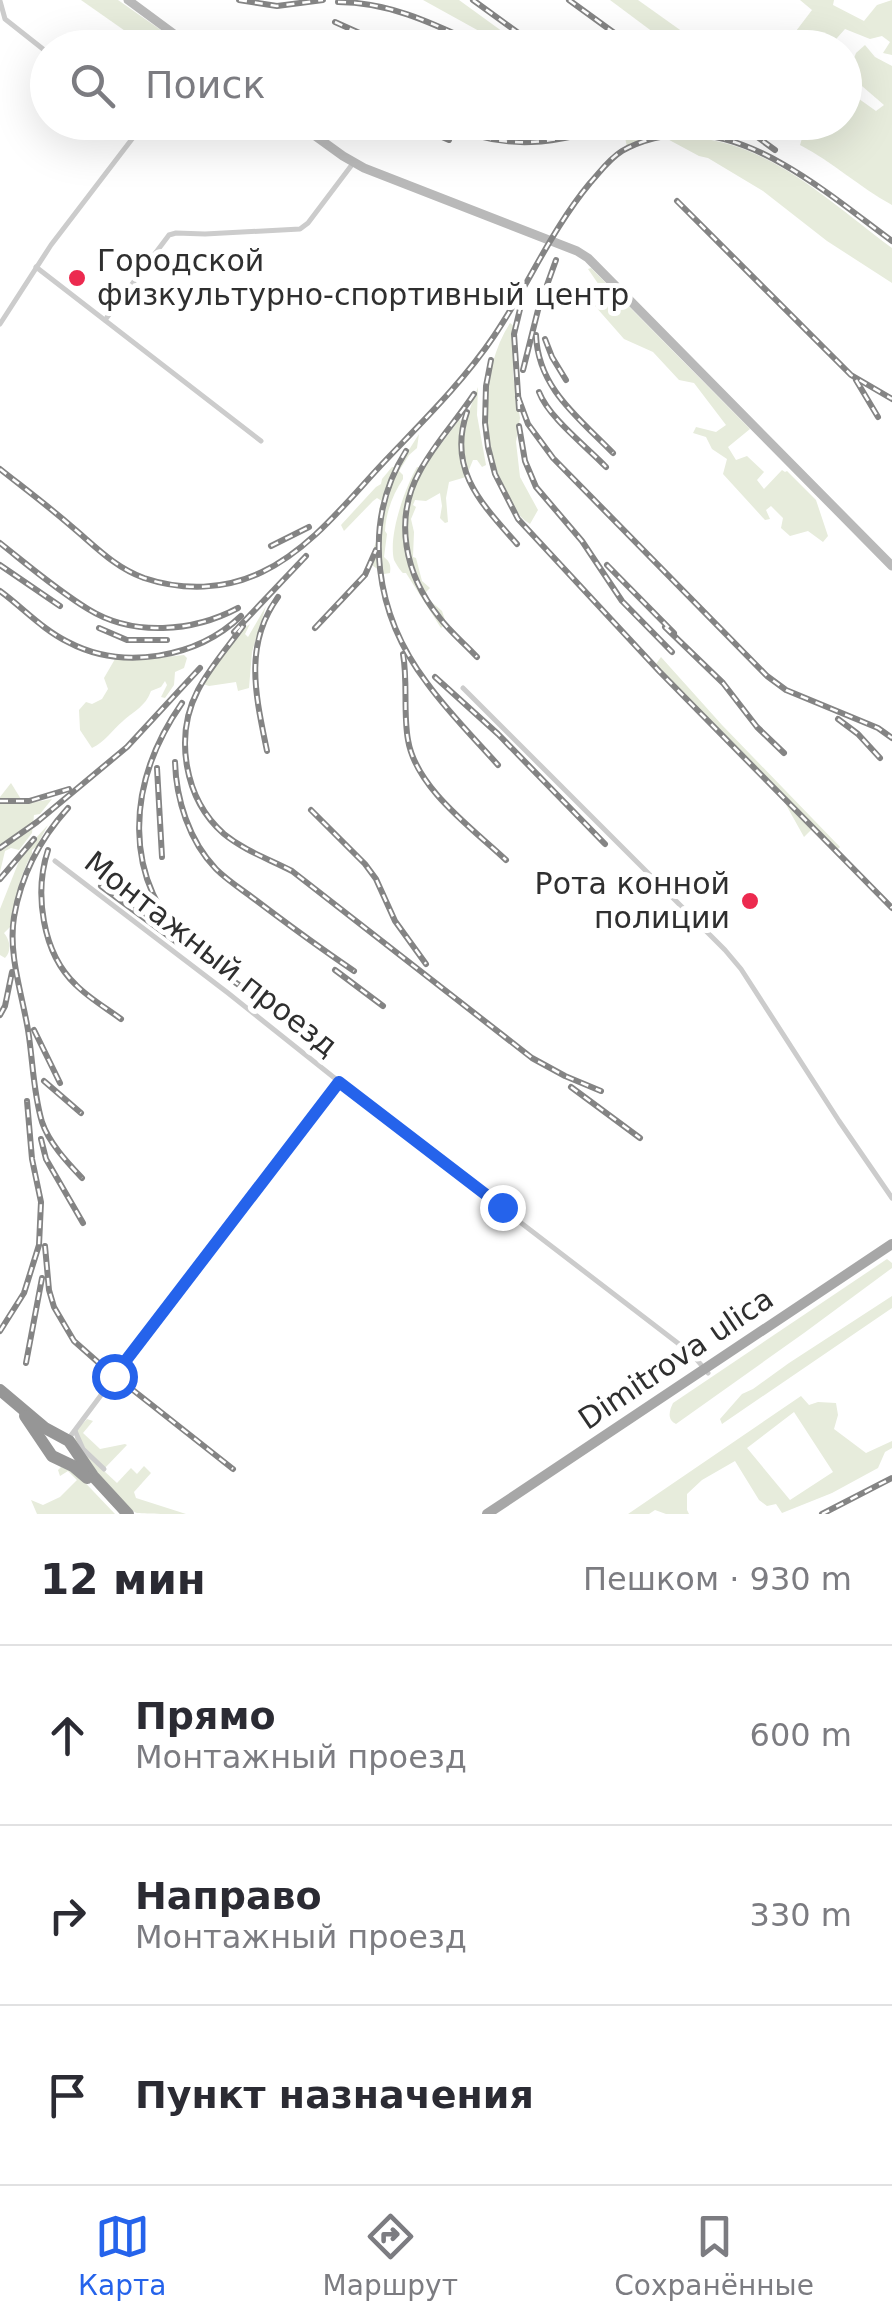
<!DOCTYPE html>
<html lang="ru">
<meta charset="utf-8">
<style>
body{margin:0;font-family:"DejaVu Sans",sans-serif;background:#f2f2f3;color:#2b2b33}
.stop{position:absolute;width:30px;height:30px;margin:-22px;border:8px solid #2563eb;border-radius:50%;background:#fff}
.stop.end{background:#2563eb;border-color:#fff;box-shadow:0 2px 10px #0008}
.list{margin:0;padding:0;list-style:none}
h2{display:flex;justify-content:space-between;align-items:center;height:130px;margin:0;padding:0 40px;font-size:42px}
h2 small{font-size:32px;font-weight:400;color:#7c7c81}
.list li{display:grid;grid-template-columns:65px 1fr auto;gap:30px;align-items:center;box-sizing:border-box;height:180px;padding:0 40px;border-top:2px solid #e1e1e2}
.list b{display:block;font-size:38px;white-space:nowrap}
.list p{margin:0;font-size:32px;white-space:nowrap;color:#7c7c81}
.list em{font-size:32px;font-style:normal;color:#7c7c81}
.icon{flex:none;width:55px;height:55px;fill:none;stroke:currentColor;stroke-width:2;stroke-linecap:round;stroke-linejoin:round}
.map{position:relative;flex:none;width:892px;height:1514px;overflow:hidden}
.search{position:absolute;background:#fff;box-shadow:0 10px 40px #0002;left:30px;right:30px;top:30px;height:110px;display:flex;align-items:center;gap:25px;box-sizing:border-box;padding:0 35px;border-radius:55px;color:#7c7c81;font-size:38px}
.sheet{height:670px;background:#fff}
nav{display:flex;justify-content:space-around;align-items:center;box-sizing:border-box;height:140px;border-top:2px solid #e1e1e2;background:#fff;font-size:28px;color:#7c7c81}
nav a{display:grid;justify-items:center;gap:5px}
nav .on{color:#2563eb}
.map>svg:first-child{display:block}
.green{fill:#e7ecdc;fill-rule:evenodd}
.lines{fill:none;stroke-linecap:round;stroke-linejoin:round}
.street{stroke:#ccc;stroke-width:5}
.secondary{stroke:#b9b9b9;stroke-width:9}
.primary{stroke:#a7a7a7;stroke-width:10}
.highway{stroke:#969696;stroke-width:12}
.rail-casing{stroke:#848484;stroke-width:6}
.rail{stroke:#fff;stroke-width:2.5;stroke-dasharray:8;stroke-linecap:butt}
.route{stroke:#2563eb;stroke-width:12}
.poi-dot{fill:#ec2a4f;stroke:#fff;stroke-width:4}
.labels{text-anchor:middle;stroke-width:10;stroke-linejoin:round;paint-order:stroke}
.poi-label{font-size:30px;fill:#2f2f2f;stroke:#fff;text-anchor:start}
.street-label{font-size:30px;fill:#2f2f2f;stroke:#fff}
</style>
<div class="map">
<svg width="892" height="1514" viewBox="0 0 892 1514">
<rect width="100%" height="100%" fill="#fff"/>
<g class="green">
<polygon points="81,0 118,0 185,47 148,47"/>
<polygon points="423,0 459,0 524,47 508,47"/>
<polygon points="610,0 638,0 704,47 673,47"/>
<polygon points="800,0 834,0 833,5 864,21 877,5 892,0 892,55 883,53 890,42 882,36 870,39 845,29 829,47 808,47 793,35 812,10"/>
<path d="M865,45l10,12 17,9v139c-33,-18 -59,-43 -92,-60l3,-10 -19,-12 60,-1 1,-15 7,5 -7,-23 31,22 8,-6 -36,-31 8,-21z"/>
<path d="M634,123l64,5 1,10c76,9 134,67 193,110v35l-65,-42 -64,-50 -55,-33 -9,-2 -39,-21 -33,12 -4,-20z"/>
<polygon points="591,268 750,429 728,447 736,460 747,456 764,472 757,480 764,489 782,470 785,472 787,471 816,500 828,536 823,542 808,531 790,536 781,528 783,518 771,506 766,510 770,519 765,520 723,474 727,459 712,449 706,437 693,433 696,427 716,432 726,425 694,383 679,380 653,352 624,339 595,306 600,299 616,301 599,285 588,269"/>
<path d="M510,323l5,4 -2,48 7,43 -4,24 4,35 18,33 -8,14c-12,-7 -18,-19 -24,-31 -25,-52 -27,-121 4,-170z"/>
<path d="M478,387l-1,28 9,50 -4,2 -5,-7h-4l-7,17 -17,5 -3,16 2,24 -3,1 -5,-5 2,-12 -2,-13 -14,8 -11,-1 -2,5 3,2 -5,12 3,13 -1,25 3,1 6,23 8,7 -4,4 2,7 14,12 4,12 -5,5 -35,-55h-3c-2,-1 -8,-11 -9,-13 -6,-25 11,-72 23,-93l6,1 36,-48 6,2z"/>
<path d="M419,434l-2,14 -8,7 -10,16 4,4v4c-10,15 -17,33 -18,52l2,3 -3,23c6,5 7,8 6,16l-6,1 -16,-12c8,-15 11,-32 15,-50l-4,-3 3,-8 -5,-3 -4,3 -29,30 -3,-6 35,-38 5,-3 1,-5 10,-12h6z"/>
<polygon points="266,606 252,652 249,688 238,691 236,682 209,686 203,684 243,629 250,624 245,634 248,637"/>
<path d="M184,655l3,3 -3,10 -9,4 -1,13 -9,13 -4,-1 6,-12 -2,-4 -4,6 -10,4c-6,16 -16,19 -28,30 -11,9 -18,21 -31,27l-12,-18 -1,-20 7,-8 6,2 10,-5 6,-10 -4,-11 11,-19 26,1z"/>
<polygon points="661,657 722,725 840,847 836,851 813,828 804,837 780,794 656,664"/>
<polygon points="11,783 24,804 52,799 40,814 34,815 32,833 19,850 11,848 5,851 0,872 0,797"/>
<path d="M48,825l-12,22 -4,3v4c-13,22 -17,47 -21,72l-7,7c6,7 8,18 1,25l-5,-3v-46l19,-48 15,-21z"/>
<path d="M887,1259l5,4v5l-88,65 -128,91c-9,-4 -7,-13 -3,-21z"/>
<polygon points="892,1296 892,1308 722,1424 720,1419 742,1394 753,1389 789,1363"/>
<path d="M801,1396l8,9 9,-3 18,1 2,12 -4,14 32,24 26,-12v7l-7,4 -7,16 -46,25 -50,20 -6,-9 -9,2 -8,-6 -24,-39 -33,19 -15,14v16l2,4h-23l-11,-4 -6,4h-21zM794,1412l39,60 -43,28 -43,-52z"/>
<path d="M87,1419l6,2 -10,12 17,16 25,-5 2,1 -24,25 14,13 14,-15 6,6 7,-8 7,7 -17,19 2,6 50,16c-12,0 -39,0 -49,-1 -13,-5 -60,-60 -62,-74 -1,-9 7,-14 12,-20z"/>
<polygon points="61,1467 73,1470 115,1514 37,1514 31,1500 43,1505 60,1497 77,1480 68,1471 60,1476 58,1470"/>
</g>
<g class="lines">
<g class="street">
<polyline points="0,1 5,19 48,53"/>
<polyline points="36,267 261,441"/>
<polyline points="105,320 169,235 176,233 205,234 300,229 308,223 354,162"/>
<polyline points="0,324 51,245 145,122"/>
<polyline points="463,688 725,950 741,969 839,1121 892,1198"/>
<polyline points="55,861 228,993 396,1127 692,1354 708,1373"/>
<polyline points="75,1431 83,1449 104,1469"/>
<polyline points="69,1438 243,1205 339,1082"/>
</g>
<g class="secondary">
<polyline points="128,0 193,48"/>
<polyline points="296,122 343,156 364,168 577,251 588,258 892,566"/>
</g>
<polyline class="primary" points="487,1514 892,1244"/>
<g class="highway">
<polyline points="0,1390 45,1428 69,1441 93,1476 128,1514"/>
<polyline points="25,1416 52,1456 73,1466 87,1478"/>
</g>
<g class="rail-casing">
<g id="rail">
<polyline points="239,0 277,6 323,0"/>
<polyline points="473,0 539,48"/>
<polyline points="569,0 635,48"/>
<path d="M338,2c54,0 100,24 148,46"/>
<polyline points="335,22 393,48"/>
<polyline points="408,122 449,140"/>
<path d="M438,122c75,33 117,20 191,0"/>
<polyline points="737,122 775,150"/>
<polyline points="677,201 851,375 892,399"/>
<path d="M536,335c2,53 42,82 77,118"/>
<polyline points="545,339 552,357 566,380"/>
<polyline points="491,360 486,386 485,423 488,447 495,474 518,519 659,671 892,908"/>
<polyline points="523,370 538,310 556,260"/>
<polyline points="856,380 878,417"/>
<path d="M539,392c10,26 47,54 67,75"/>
<path d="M474,394c-17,26 -39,49 -54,77 -27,48 -15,104 19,146 11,15 26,27 38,40"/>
<polyline points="518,397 528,424 553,458 767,676 786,690 878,728 892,738"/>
<polyline points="519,409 514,334 521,305"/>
<path d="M467,412c-20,58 15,92 50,132"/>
<polyline points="519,426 525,461 536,487 582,541 622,601 672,652"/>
<path d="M406,451c-46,74 -30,165 21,232 21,29 47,55 71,82"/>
<path d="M0,469c24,19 48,37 71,57 24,20 43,41 73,52 39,13 81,12 118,-6 49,-23 86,-72 123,-111 37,-39 78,-79 109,-125 34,-50 57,-106 96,-153 10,-11 19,-24 32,-32 19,-11 44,-17 66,-17 73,0 148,66 204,107"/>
<path d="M0,543c29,23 57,47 88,66 45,28 105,23 150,-1"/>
<polyline points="271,546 309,527"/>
<polyline points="0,565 60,606"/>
<polyline points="607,565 674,633"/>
<path d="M0,591c22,16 43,39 68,51 55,29 129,16 173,-26"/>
<path d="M243,626c-15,21 -33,41 -45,64 -24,46 -14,109 26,144 21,17 45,25 68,37l240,187 33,18 36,15"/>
<polyline points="665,627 723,683 757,727 784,753"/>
<polyline points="99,628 127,640 167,640"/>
<polyline points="315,628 365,575 376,550"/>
<polyline points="234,632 306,556"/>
<path d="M403,654c5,29 0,58 5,86 8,48 64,88 98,120"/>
<polyline points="435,677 498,734 605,844"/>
<path d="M182,703c-55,79 -63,176 11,246 24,23 54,41 81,60"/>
<polyline points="838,719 858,734 880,758"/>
<path d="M267,751c-11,-54 -24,-106 11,-154"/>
<path d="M175,762c1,37 14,79 41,107 11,11 25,20 37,29 33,25 67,50 101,73"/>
<polyline points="157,768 162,857"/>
<polyline points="0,801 29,801 69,789"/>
<path d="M68,808c-28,31 -47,67 -54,109 -6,37 8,77 14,113 5,31 5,62 14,92 7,21 25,40 40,56"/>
<polyline points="311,810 365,864 376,879 395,921 426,964"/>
<polyline points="0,848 37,822 127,747 200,668"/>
<path d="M48,850c-14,43 -6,103 28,135 13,13 30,23 45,34"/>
<polyline points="0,879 34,839"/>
<polyline points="101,886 178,943"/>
<polyline points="335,970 383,1006"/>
<polyline points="0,1015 5,1006 12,972"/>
<polyline points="34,1030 60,1083"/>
<polyline points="44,1081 81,1113"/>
<polyline points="571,1087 640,1138"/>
<polyline points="41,1139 46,1159 83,1223"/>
<polyline points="45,1246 49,1290 54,1307 74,1341 100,1364 233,1469"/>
<polyline points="0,1331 24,1293 39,1245 41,1202 32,1159 27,1101"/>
<polyline points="26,1363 42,1278"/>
<polyline points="822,1514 892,1478"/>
</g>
</g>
<use href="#rail" class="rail"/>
</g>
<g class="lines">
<polyline class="route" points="114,1376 339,1082 502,1207"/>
</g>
<g class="poi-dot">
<circle cx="77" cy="278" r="10"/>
<circle cx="750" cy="901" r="10"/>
</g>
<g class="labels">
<g class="poi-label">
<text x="97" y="271">Городской<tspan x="97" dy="34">физкультурно-спортивный центр</tspan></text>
<text x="730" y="894" text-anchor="end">Рота конной<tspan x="730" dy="34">полиции</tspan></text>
</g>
<g class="street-label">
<text transform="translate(211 954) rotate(38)" y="10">Монтажный проезд</text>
<text transform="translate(676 1359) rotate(-34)" y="10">Dimitrova ulica</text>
</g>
</g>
</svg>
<div class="stop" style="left:114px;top:1376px"></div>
<div class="stop end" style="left:502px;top:1207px"></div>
<div class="search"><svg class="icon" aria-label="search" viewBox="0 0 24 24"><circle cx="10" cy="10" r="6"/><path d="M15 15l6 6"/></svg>Поиск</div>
</div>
<section class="sheet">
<h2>12 мин<small>Пешком · 930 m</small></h2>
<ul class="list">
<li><svg class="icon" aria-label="ahead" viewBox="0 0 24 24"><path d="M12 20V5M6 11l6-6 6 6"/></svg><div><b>Прямо</b><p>Монтажный проезд</p></div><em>600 m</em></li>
<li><svg class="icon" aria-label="right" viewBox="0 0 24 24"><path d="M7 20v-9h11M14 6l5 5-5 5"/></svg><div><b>Направо</b><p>Монтажный проезд</p></div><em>330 m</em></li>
<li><svg class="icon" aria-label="arrive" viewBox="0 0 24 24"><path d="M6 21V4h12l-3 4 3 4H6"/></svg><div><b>Пункт назначения</b></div></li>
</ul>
</section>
<nav>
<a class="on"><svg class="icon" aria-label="map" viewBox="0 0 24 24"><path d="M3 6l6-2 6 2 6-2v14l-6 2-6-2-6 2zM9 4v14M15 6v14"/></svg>Карта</a>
<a><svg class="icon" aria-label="directions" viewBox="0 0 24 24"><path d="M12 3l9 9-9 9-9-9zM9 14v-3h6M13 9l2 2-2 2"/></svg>Маршрут</a>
<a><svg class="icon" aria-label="saved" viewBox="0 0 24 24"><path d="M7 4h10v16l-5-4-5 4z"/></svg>Сохранённые</a>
</nav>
